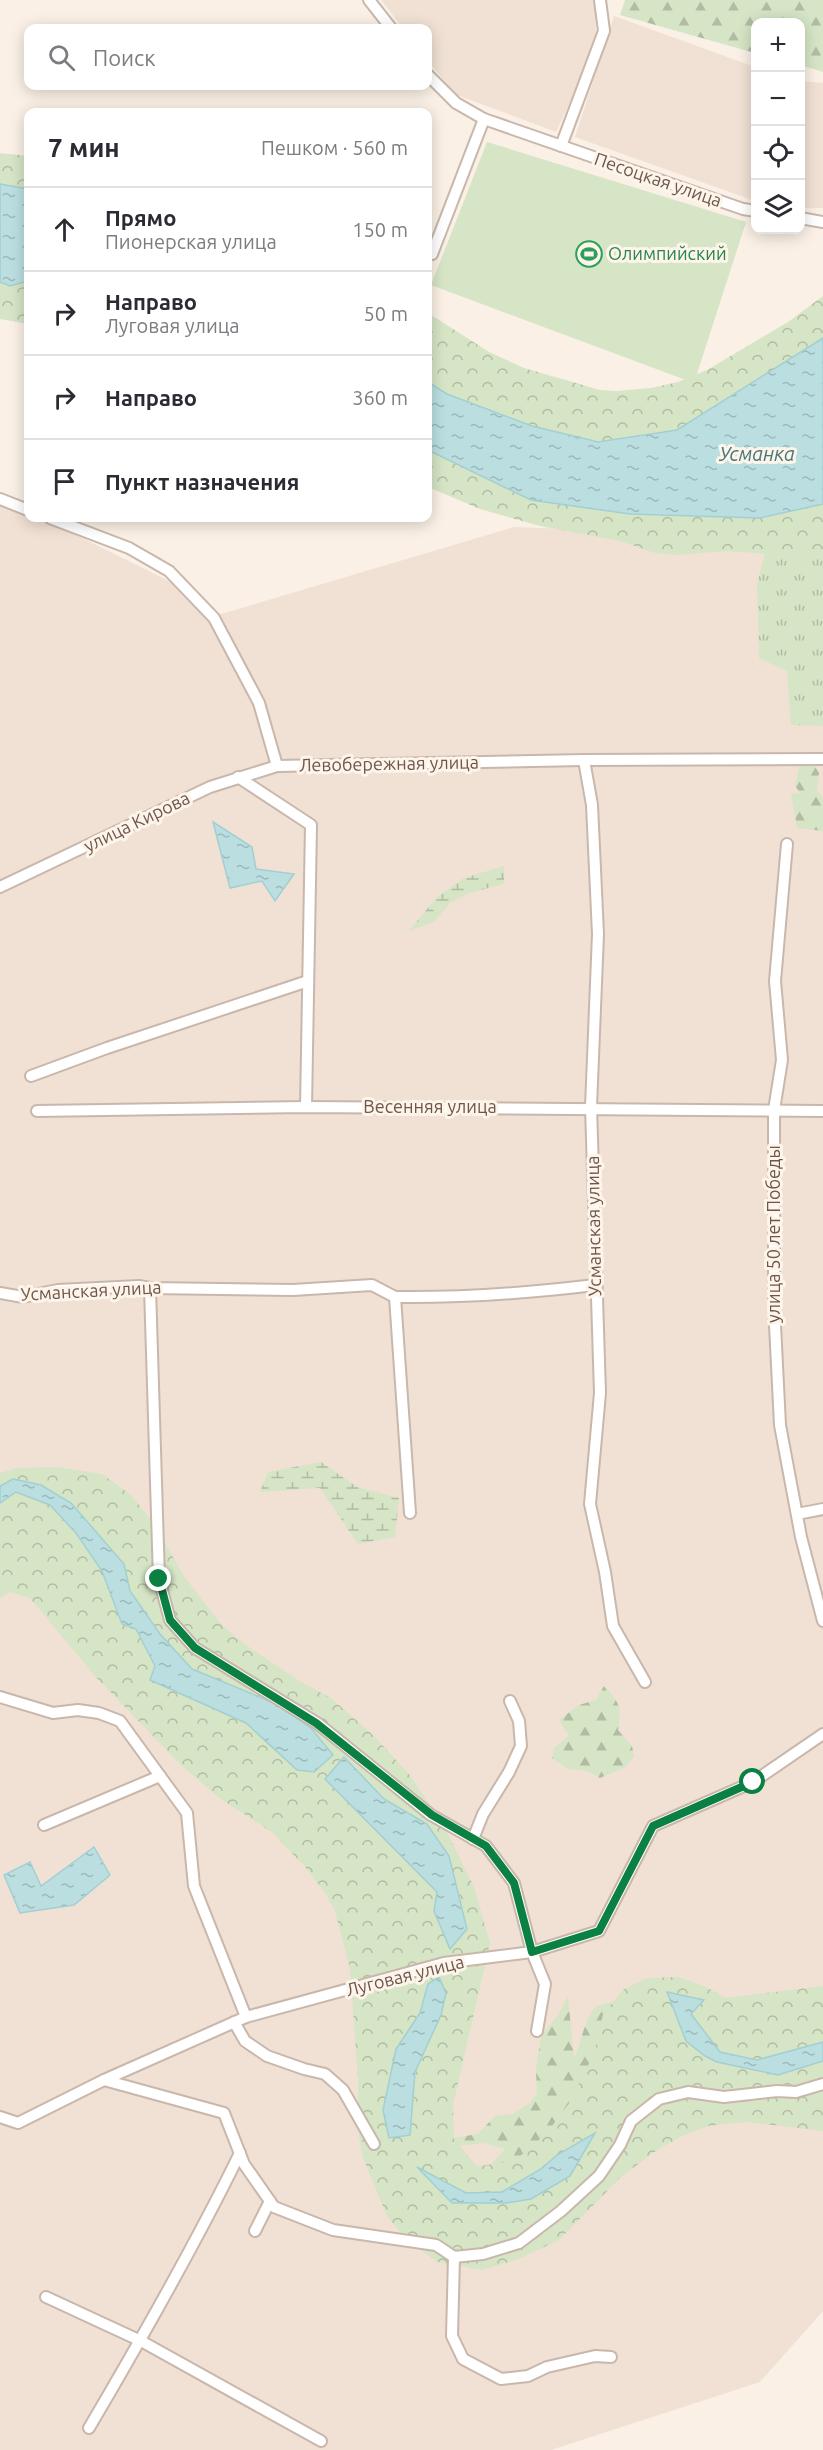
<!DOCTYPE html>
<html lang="ru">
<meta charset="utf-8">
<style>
body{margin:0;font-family:Ubuntu,sans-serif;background:#f2f2f3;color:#2b2b33}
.controls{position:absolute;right:18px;top:18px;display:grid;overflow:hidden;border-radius:12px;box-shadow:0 3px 15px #0003}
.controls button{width:54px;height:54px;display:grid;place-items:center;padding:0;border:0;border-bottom:2px solid #e1e1e2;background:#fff;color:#2b2b33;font:30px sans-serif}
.stop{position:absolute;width:18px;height:18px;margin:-14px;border:4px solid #0b8043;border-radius:50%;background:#fff}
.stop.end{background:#0b8043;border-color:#fff;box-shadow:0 2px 6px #0008}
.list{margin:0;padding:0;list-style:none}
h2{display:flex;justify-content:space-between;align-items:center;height:78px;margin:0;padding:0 24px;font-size:26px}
h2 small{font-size:20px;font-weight:400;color:#7c7c81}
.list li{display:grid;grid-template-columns:39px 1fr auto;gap:18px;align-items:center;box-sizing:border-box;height:84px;padding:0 24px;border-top:2px solid #e1e1e2}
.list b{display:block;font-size:22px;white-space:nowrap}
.list p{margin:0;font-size:20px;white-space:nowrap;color:#7c7c81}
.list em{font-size:20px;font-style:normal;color:#7c7c81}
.icon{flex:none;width:33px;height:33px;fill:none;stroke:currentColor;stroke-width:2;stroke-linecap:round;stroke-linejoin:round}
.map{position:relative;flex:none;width:823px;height:2450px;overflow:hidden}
.search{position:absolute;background:#fff;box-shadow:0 3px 15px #0003;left:24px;top:24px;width:408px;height:66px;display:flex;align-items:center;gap:15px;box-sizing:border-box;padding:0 21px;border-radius:12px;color:#7c7c81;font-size:22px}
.panel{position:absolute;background:#fff;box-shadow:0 3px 15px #0003;left:24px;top:108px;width:408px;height:414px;border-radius:12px}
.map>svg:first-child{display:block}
.residential{fill:#f0e1d4}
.grass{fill:url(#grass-tufts)}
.forest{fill:url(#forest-firs)}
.wetland{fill:url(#wetland-marsh)}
.park{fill:url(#park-crowns)}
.pitch{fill:#d5e5c5}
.water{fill:url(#water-ripples);stroke:#a3cfd2;stroke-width:1.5}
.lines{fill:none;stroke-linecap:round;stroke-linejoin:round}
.minor-casing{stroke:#c9b7ac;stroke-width:14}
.minor{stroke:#fff;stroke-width:10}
.route{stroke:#0b8043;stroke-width:8}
.labels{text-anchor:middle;stroke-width:6;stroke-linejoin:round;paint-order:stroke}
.street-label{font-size:18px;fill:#6f564d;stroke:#fdf4ea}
.leisure-label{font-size:18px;fill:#27864d;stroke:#fdf4ea;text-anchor:start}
.water-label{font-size:20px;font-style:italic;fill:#46777a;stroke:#fdf4ea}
</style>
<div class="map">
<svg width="823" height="2450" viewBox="0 0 823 2450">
<defs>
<pattern id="grass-tufts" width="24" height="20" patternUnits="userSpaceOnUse" patternTransform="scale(1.5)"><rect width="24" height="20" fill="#d5e5c5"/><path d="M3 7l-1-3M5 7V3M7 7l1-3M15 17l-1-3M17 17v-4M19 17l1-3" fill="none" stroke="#b1bca2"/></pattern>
<pattern id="forest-firs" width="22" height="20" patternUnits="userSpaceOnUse" patternTransform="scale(1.5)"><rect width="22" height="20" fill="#d5e5c5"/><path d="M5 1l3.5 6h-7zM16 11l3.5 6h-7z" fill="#b1bca2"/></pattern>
<pattern id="wetland-marsh" width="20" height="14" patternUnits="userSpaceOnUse" patternTransform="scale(1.5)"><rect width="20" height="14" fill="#d5e5c5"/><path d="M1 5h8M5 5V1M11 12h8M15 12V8" fill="none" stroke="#b1bca2"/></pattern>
<pattern id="park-crowns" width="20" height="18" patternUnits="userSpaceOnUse" patternTransform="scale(1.5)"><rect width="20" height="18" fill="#d5e5c5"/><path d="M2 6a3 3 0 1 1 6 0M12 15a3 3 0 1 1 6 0" fill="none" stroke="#b1bca2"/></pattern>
<pattern id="water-ripples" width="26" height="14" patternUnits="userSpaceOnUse" patternTransform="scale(1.5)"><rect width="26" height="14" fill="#bbdfe1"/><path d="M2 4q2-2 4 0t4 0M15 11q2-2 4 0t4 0" fill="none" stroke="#9cb8b9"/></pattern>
</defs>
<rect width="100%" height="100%" fill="#faf0e5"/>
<g class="residential">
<polygon points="381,0 595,0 596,46 556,132 454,94 428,60 428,28 403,28"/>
<polygon points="614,16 755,67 755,201 575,137"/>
<polygon points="801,81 823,83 823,208 801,208"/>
<polygon points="0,505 62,528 177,585 208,618 514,527 823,538 823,2311 760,2382 551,2450 0,2450"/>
</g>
<polygon class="grass" points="769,535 823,544 823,726 791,725 787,671 759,658 757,585"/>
<g class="forest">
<polygon points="625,0 823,0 823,72 801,65 800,22 756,22 755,53 620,15"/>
<polygon points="800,762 812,762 819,773 817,790 823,798 823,831 797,828 791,793 801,794 795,786"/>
<path d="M604,1686c16,17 18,21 14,44l14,16 2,11 -10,11 -24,10 -13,-7 -19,-2 -16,-11 2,-10 15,-12 -10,-16 20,-15 17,-5z"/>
<path d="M568,1996l6,63c7,-14 12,-50 26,-54 9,-3 20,-2 29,-3l-59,191 -91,-23 12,-6 14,-15 -21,-6 -30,3 -1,-8 25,-4 17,-18 17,-2 18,-11 7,-10 -1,-23 5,-33 18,-24z"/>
</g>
<g class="wetland">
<polygon points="504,866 504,884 469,893 450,903 434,922 409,931 437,897 464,878"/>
<polygon points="321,1462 357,1487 399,1498 395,1537 358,1544 320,1488 260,1492 268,1472"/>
</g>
<g class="park">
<polygon points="0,153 28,156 28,324 0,319"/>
<polygon points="823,296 823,558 727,551 679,555 655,553 620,541 540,526 480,509 428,487 428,313 489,352 524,368 600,390 617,391 651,388 678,382 707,370 788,322"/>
<polygon points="56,1467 102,1474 131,1495 155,1525 183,1575 220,1623 243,1643 301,1682 331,1698 373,1735 409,1774 445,1828 474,1887 490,1943 453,2105 454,2139 475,2164 479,2166 510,2162 529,2150 549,2130 570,2102 595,2051 603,2014 624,1989 647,1978 678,1977 704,1986 726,1998 823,1986 823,2131 746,2122 708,2126 684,2135 660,2148 622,2176 559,2240 516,2260 482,2270 437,2262 405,2238 387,2216 363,2158 358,2130 358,2079 350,1969 335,1911 325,1893 306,1868 272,1832 222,1800 181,1765 95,1676 30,1598 10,1592 0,1598 0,1473 17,1468"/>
</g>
<polygon class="pitch" points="487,142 746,222 694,383 431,285"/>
<g class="water">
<polygon points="0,184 28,189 28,281 10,286 0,282"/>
<polygon points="823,338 823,504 760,518 630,514 531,500 428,450 428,382 447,394 532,426 598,442 677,430"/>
<polygon points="213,822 252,847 256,869 294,874 275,901 262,881 230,888"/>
<polygon points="13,1479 41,1485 71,1503 124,1564 130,1591 160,1634 192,1669 274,1703 311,1728 333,1755 314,1772 297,1770 246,1723 150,1680 155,1666 136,1629 122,1624 102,1571 76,1533 50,1505 16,1492 0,1503 0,1486"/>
<polygon points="344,1757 384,1799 427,1824 449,1856 467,1929 450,1949 434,1911 437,1892 325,1779"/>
<polygon points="94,1847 110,1875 74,1905 20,1913 4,1875 30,1862 41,1886"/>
<polygon points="439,1977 446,1993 441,2015 415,2072 410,2135 389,2138 383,2110 396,2049 420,2013 428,1984"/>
<polygon points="667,1992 704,2000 691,2014 720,2052 757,2060 823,2042 823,2061 778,2075 717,2062 705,2056 686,2041"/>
<polygon points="595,2133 570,2176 531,2199 506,2203 452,2203 417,2167 466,2193 502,2192 541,2169 557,2155"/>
</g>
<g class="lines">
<g class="minor-casing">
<g id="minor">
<polyline points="369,0 391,28"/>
<polyline points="428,75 456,103 484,119 743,209 756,211"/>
<polyline points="561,146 604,31 600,0"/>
<polyline points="800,218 823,222"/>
<polyline points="428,254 432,254 484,119"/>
<polyline points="0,499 28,510"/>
<polyline points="50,518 129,548 169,571 214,618 259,703 277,766 584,760 823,759"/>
<polyline points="584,760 592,805 598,934 591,1107 600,1393 590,1504 605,1572 613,1626 645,1682"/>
<polyline points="238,777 311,825 306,1107"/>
<polyline points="787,844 775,981 782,1060 774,1110 774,1305 780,1425 801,1537 823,1621"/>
<polyline points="0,887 210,787 277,766"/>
<polyline points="31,1076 107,1048 308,981"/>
<polyline points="37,1111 306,1107 823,1111"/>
<polyline points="150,1288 159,1579 170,1620 195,1648 317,1723 431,1815 486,1846 514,1883 532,1952 545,1984 537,2031"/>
<polyline points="0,1293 23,1297 58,1290 139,1286 150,1288 293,1290 372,1285 395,1297"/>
<path d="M410,1513l-15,-216c67,1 133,-4 200,-12"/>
<polyline points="797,1514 823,1509"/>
<polyline points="0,1697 53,1713 78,1710 99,1713 120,1721 187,1813 194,1886 246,2017"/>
<polyline points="44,1825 160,1776"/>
<polyline points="473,1839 483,1814 509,1772 521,1746 519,1721 510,1701"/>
<polyline points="234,2022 245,2041 267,2056 304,2069 325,2074 343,2090 374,2144"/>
<polyline points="104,2080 224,2113 244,2164 274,2207 333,2230 436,2245 454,2257 483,2254 519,2243 561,2211 599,2176 620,2145 631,2121 659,2099 688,2092 724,2097 777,2091 796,2092 823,2084"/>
<polyline points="0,2117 18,2123 104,2080 246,2017 444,1963 532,1952 599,1931 653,1826 753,1782 823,1734"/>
<polyline points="255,2231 270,2201"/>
<polyline points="454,2257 452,2336 463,2359 501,2379 528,2376 547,2367 595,2356 611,2357"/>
<polyline points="46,2297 141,2341 321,2441"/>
<path d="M89,2428c53,-90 105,-181 151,-275"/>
</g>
</g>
<use href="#minor" class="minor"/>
</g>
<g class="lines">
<polyline class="route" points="159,1579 170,1620 195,1648 316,1723 432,1815 486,1846 514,1883 532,1952 599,1931 653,1826 753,1782"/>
</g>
<defs>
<g id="stadium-ring" transform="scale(1.35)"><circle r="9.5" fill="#fdf4ea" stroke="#2e9e5b" stroke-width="1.5"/><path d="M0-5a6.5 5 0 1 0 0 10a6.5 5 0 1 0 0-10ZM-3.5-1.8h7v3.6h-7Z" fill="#2e9e5b"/></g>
</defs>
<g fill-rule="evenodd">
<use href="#stadium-ring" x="589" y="254"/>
</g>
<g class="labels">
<g class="street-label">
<text transform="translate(658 180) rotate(19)" y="6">Песоцкая улица</text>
<text transform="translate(389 764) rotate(-1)" y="6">Левобережная улица</text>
<text transform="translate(137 822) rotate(-26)" y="6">улица Кирова</text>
<text x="430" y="1113">Весенняя улица</text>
<text transform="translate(594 1226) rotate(-91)" y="6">Усманская улица</text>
<text transform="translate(774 1234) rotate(-90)" y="6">улица 50 лет Победы</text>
<text transform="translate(91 1291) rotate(-3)" y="6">Усманская улица</text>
<text transform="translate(405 1976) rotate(-14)" y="6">Луговая улица</text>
</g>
<g class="leisure-label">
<text x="608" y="260">Олимпийский</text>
</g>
<g class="water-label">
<text x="757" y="461">Усманка</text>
</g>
</g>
</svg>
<div class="controls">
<button>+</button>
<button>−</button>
<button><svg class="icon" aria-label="locate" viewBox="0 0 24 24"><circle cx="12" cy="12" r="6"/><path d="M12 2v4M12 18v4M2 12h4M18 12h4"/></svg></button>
<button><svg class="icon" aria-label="layers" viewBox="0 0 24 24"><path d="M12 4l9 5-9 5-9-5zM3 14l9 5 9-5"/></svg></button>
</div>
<div class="stop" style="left:753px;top:1782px"></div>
<div class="stop end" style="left:159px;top:1579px"></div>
<div class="search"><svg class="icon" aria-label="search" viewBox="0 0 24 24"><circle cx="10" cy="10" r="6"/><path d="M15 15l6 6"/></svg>Поиск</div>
<section class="panel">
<h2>7 мин<small>Пешком · 560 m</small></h2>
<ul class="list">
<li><svg class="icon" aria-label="ahead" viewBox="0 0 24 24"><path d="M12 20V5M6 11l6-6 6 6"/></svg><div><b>Прямо</b><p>Пионерская улица</p></div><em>150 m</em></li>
<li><svg class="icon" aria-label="right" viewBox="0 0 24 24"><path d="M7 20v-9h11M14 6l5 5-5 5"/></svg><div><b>Направо</b><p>Луговая улица</p></div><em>50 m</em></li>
<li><svg class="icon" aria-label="right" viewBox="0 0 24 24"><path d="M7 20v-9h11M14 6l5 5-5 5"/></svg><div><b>Направо</b></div><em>360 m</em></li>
<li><svg class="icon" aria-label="arrive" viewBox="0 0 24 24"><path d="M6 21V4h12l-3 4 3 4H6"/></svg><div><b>Пункт назначения</b></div></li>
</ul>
</section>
</div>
